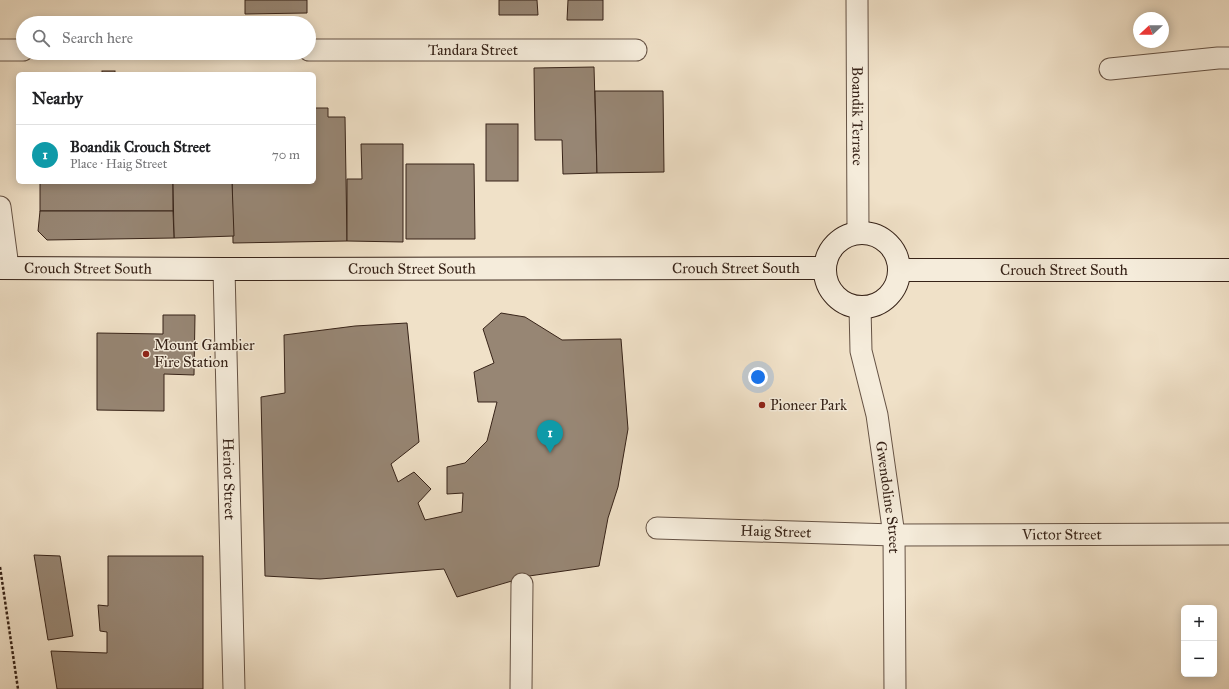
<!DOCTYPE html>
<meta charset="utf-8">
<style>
body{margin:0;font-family:"IM FELL Great Primer",serif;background:#f2f2f2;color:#202124}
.controls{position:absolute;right:12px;bottom:12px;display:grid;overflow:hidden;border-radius:6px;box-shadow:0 2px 10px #0003}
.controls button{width:36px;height:36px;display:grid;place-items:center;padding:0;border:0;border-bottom:1px solid #e0e0e0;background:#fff;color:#202124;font:20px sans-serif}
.compass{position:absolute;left:1133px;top:12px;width:36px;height:36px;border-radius:50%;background:#fff;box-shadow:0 2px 10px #0003;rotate:248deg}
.you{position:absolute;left:758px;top:377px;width:14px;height:14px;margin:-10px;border:3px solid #fff;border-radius:50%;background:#1a73e8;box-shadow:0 0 0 6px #1a73e833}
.badge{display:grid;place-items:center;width:26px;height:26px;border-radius:50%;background:#2563eb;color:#fff;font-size:13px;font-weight:700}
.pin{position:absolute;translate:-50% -33px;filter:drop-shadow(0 1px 2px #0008)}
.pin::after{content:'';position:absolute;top:21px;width:14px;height:12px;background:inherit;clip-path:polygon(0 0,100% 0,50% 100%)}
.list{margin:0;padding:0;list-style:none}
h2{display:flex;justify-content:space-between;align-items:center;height:52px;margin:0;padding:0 16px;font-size:17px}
h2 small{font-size:13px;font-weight:400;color:#757577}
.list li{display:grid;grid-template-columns:26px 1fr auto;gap:12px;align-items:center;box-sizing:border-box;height:60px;padding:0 16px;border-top:1px solid #e0e0e0}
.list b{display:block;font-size:15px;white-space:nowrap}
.list p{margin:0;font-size:13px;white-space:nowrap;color:#757577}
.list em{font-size:13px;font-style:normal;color:#757577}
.icon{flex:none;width:22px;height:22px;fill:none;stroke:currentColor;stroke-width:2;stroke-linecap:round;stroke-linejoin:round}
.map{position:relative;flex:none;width:1229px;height:689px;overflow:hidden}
.search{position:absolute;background:#fff;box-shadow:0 2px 10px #0003;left:16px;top:16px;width:300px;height:44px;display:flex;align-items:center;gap:10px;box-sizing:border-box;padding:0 14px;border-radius:22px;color:#757577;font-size:15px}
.panel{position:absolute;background:#fff;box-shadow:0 2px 10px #0003;left:16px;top:72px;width:300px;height:112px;border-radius:6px}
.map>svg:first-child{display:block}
.building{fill:#978674;stroke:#372318}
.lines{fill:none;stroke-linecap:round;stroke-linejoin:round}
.street-casing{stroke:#655244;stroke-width:23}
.secondary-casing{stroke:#372318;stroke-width:24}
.path{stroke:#372318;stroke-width:2.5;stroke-dasharray:3 2;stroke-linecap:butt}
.street{stroke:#f5ecdb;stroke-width:21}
.secondary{stroke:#f5ecdb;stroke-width:22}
.poi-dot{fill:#8f2418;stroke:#f5ecdb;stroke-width:1.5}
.labels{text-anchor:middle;stroke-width:3;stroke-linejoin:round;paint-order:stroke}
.street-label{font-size:15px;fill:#372318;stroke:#f5ecdb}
.poi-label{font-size:15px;fill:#372318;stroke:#f5ecdb;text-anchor:start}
</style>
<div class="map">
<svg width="1229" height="689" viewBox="0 0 1229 689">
<rect width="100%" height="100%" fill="#f0e1c8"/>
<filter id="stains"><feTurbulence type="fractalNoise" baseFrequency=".005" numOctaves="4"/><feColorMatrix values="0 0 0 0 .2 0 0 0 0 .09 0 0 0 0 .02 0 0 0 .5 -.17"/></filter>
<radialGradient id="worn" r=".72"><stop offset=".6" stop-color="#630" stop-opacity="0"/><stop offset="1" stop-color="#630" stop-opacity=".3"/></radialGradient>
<g class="building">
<polygon points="245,0 307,0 307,13 245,14"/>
<polygon points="499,0 537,0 538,15 499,15"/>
<polygon points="568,0 603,0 603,20 567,20"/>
<polygon points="594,67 597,173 563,174 562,140 535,140 534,68"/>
<rect x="102" y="71" width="13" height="3"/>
<polygon points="595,91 663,91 664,172 597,173"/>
<polygon points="314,108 328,108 328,117 345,117 347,241 233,243 232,182 314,182"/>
<rect x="486" y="124" width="32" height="57"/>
<polygon points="361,144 403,144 403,242 347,241 347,179 362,179"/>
<polygon points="406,164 474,164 475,239 406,239"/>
<rect x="40" y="182" width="133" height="29"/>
<polygon points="232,182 234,236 174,238 173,183"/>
<polygon points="40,211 173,211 174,238 47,240 38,231"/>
<polygon points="501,313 525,317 562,340 621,339 628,429 618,487 608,518 599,566 529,576 457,597 444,569 320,579 265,576 261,397 285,393 284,335 355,326 407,323 419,442 391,464 398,482 414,472 431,489 418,503 425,520 462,512 463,493 447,494 447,467 465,463 487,441 497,402 478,402 474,372 494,363 483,329"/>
<polygon points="163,315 195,315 194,375 164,374 164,411 97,410 97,333 163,334"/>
<polygon points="34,555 60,556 73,636 48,640"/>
<polygon points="108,556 203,556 203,689 57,689 51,651 107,653 107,632 100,631 98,605 108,606"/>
</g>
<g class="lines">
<g class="street-casing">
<g id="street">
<path id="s1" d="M857,0l1,233"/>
<polyline points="0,50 23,50"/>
<path id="s2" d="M309,50h327"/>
<polyline points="1110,69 1218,58 1229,58"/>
<polyline points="0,207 8,267"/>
<path id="s3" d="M224,269l10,420"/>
<path id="s4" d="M860,307l1,44 16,64 17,120 1,154"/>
<path id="s5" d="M657,528l237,7 335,-1"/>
<polyline points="521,689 522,584"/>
</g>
</g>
<g class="secondary-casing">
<g id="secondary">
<circle cx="862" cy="270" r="37"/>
<path id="s6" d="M0,268l224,1 600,-1"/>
<path id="s7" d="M899,270h330"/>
</g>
</g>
<polyline class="path" points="0,567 18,689"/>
<use href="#street" class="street"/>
<use href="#secondary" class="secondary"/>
</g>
<g class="poi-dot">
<circle cx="146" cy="354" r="4"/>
<circle cx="762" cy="405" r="4"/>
</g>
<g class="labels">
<g class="street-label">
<text dy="5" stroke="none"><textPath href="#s2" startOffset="164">Tandara Street</textPath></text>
<text dy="5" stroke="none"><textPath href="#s1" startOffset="116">Boandik Terrace</textPath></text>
<text dy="5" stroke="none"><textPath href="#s6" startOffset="88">Crouch Street South</textPath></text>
<text dy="5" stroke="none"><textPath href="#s6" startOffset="736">Crouch Street South</textPath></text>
<text dy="5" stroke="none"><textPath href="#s6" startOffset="412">Crouch Street South</textPath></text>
<text dy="5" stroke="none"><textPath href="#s7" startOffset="165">Crouch Street South</textPath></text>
<text dy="5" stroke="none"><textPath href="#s3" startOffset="210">Heriot Street</textPath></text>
<text dy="5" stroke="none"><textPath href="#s4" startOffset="193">Gwendoline Street</textPath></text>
<text dy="5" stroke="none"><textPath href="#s5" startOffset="119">Haig Street</textPath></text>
<text dy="5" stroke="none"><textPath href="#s5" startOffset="405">Victor Street</textPath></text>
</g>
<g class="poi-label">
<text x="154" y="350">Mount Gambier<tspan x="154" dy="17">Fire Station</tspan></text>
<text x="770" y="410">Pioneer Park</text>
</g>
</g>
<rect width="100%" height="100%" filter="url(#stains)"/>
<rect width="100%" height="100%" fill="url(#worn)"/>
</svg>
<div class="controls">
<button>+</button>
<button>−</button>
</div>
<svg class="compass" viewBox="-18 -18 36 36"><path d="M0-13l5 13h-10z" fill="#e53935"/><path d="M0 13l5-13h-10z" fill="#757577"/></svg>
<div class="you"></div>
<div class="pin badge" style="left:550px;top:453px;background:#0f9aa8">1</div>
<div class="search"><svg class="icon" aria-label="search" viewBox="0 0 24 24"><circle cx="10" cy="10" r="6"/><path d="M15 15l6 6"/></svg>Search here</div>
<section class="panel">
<h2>Nearby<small></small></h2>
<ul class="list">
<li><span class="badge" style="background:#0f9aa8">1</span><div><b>Boandik Crouch Street</b><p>Place · Haig Street</p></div><em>70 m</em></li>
</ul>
</section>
</div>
